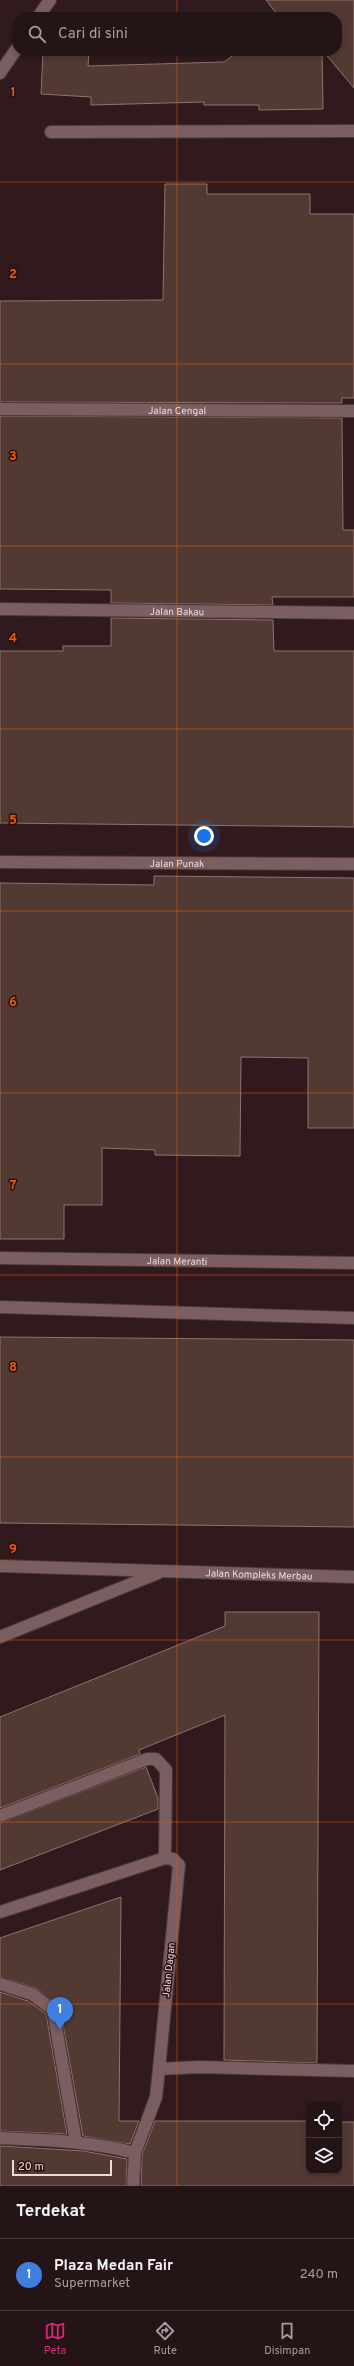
<!DOCTYPE html>
<html lang="id">
<style>
body{margin:0;font-family:Overpass,sans-serif;background:#2d1d1f;color:#f1f3f6}
.controls{position:absolute;right:12px;bottom:12px;display:grid;overflow:hidden;border-radius:8px;box-shadow:0 2px 6px #0003}
.controls button{width:36px;height:36px;display:grid;place-items:center;padding:0;border:0;border-bottom:1px solid #423335;background:#251416;color:#f1f3f6;font:20px sans-serif}
.scale{position:absolute;left:12px;bottom:10px;width:100px;box-sizing:border-box;padding-left:4px;border:2px solid #ecdbdc;border-top:0;font-size:11px;line-height:14px;white-space:nowrap;color:#ecdbdc;-webkit-text-stroke:3px #271114;paint-order:stroke}
.you{position:absolute;left:204px;top:836px;width:14px;height:14px;margin:-10px;border:3px solid #fff;border-radius:50%;background:#1a73e8;box-shadow:0 0 0 6px #1a73e833}
.badge{display:grid;place-items:center;width:26px;height:26px;border-radius:50%;background:#db2777;color:#fff;font-size:13px;font-weight:700}
.pin{position:absolute;translate:-50% -33px;filter:drop-shadow(0 1px 2px #0008)}
.pin::after{content:'';position:absolute;top:21px;width:14px;height:12px;background:inherit;clip-path:polygon(0 0,100% 0,50% 100%)}
.list{margin:0;padding:0;list-style:none}
h2{display:flex;justify-content:space-between;align-items:center;height:52px;margin:0;padding:0 16px;font-size:17px}
h2 small{font-size:13px;font-weight:400;color:#a39ea1}
.list li{display:grid;grid-template-columns:26px 1fr auto;gap:12px;align-items:center;box-sizing:border-box;height:72px;padding:0 16px;border-top:1px solid #423335}
.list b{display:block;font-size:15px;white-space:nowrap}
.list p{margin:0;font-size:13px;white-space:nowrap;color:#a39ea1}
.list em{font-size:13px;font-style:normal;color:#a39ea1}
.icon{flex:none;width:22px;height:22px;fill:none;stroke:currentColor;stroke-width:2;stroke-linecap:round;stroke-linejoin:round}
.map{position:relative;flex:none;width:354px;height:2186px;overflow:hidden}
.search{position:absolute;background:#251416;box-shadow:0 2px 6px #0003;left:12px;right:12px;top:12px;height:44px;display:flex;align-items:center;gap:10px;box-sizing:border-box;padding:0 14px;border-radius:16px;color:#a39ea1;font-size:15px}
.sheet{height:124px;background:#251416}
nav{display:flex;justify-content:space-around;align-items:center;box-sizing:border-box;height:56px;border-top:1px solid #423335;background:#251416;font-size:11px;color:#a39ea1}
nav a{display:grid;justify-items:center;gap:2px}
nav .on{color:#db2777}
.map>svg:first-child{display:block}
.building{fill:#523a33;stroke:#8f736c}
.lines{fill:none;stroke-linecap:round;stroke-linejoin:round}
.minor-casing{stroke:#4b383a;stroke-width:14}
.minor{stroke:#7a5e60;stroke-width:12}
.grid{fill:none;stroke:#e8590c;stroke-width:1;stroke-opacity:0.55}
.labels{text-anchor:middle;stroke-width:3;stroke-linejoin:round;paint-order:stroke}
.street-label{font-size:10px;fill:#ecdbdc;stroke:#271114}
.grid-label{font-size:13px;text-anchor:middle;font-weight:bold;fill:#e8590c;stroke:#271114;stroke-width:3;stroke-linejoin:round;paint-order:stroke}
</style>
<div class="map">
<svg width="354" height="2186" viewBox="0 0 354 2186">
<rect width="100%" height="100%" fill="#311a1d"/>
<g class="building">
<polygon points="266,0 354,0 354,88 323,51 337,51 337,17 279,17"/>
<polygon points="43,51 89,51 88,66 224,62 239,51 322,51 323,109 259,110 259,105 204,105 204,102 91,105 91,97 41,94"/>
<polygon points="165,184 207,184 207,194 310,194 310,214 354,214 354,398 342,398 342,403 0,402 0,301 163,300"/>
<polygon points="0,416 342,418 343,530 354,530 354,597 272,597 273,605 111,603 111,590 0,589"/>
<polygon points="111,618 273,620 274,651 354,651 354,827 0,823 0,651 63,651 63,646 111,646"/>
<polygon points="154,876 354,878 354,1128 308,1128 308,1058 241,1057 240,1156 155,1155 155,1150 102,1148 102,1205 64,1205 64,1239 0,1239 0,883 154,885"/>
<polygon points="0,1337 354,1340 354,1527 0,1523"/>
<polygon points="225,1612 319,1612 317,2063 224,2060 225,1715 139,1750 140,1754 0,1808 0,1717 225,1626"/>
<polygon points="146,1767 158,1798 158,1809 0,1870 0,1823"/>
<polygon points="121,1897 119,2121 139,2121 130,2144 83,2136 60,2008 36,1988 0,1977 0,1938"/>
<polygon points="0,1992 28,2001 46,2014 67,2134 0,2131"/>
<polygon points="155,2121 309,2121 309,2171 339,2171 339,2122 354,2122 354,2186 141,2186 142,2155"/>
<polygon points="0,2146 84,2151 127,2159 126,2186 0,2186"/>
</g>
<g class="lines">
<g class="minor-casing">
<g id="minor">
<polyline points="38,17 50,0"/>
<polyline points="0,73 17,48"/>
<polyline points="51,132 354,131"/>
<path id="s1" d="M0,409l354,2"/>
<path id="s2" d="M0,609l354,4"/>
<path id="s3" d="M0,862l354,2"/>
<path id="s4" d="M0,1258l354,5"/>
<polyline points="0,1307 354,1318"/>
<path id="s5" d="M0,1566l354,11"/>
<polyline points="0,1637 158,1573"/>
<polyline points="0,1816 147,1759 156,1759 166,1770 165,1858"/>
<polyline points="0,1912 165,1858 173,1859 179,1865 159,2069 199,2067 354,2071"/>
<polyline points="0,1984 32,1994 53,2010 76,2142"/>
<path d="M0,2138c46,2 90,3 135,15"/>
<polyline points="133,2186 135,2153 156,2097 159,2069"/>
</g>
</g>
<use href="#minor" class="minor"/>
</g>
<path class="grid" d="M177,0v17M177,51v2135M0,182h354M0,364h354M0,546h354M0,729h354M0,911h354M0,1093h354M0,1275h354M0,1457h354M0,1640h354M0,1822h354M0,2004h354"/>
<g class="labels">
<g class="street-label">
<text dy="4" stroke="none"><textPath href="#s1" startOffset="177">Jalan Cengal</textPath></text>
<text dy="4" stroke="none"><textPath href="#s2" startOffset="177">Jalan Bakau</textPath></text>
<text dy="4" stroke="none"><textPath href="#s3" startOffset="177">Jalan Punak</textPath></text>
<text dy="4" stroke="none"><textPath href="#s4" startOffset="177">Jalan Meranti</textPath></text>
<text dy="4" stroke="none"><textPath href="#s5" startOffset="259">Jalan Kompleks Merbau</textPath></text>
<text transform="translate(168 1970) rotate(-84)" y="4">Jalan Dagan</text>
</g>
</g>
<g class="grid-label">
<text x="13" y="96">1</text>
<text x="13" y="278">2</text>
<text x="13" y="460">3</text>
<text x="13" y="642">4</text>
<text x="13" y="824">5</text>
<text x="13" y="1006">6</text>
<text x="13" y="1189">7</text>
<text x="13" y="1371">8</text>
<text x="13" y="1553">9</text>
</g>
</svg>
<div class="controls">
<button><svg class="icon" aria-label="locate" viewBox="0 0 24 24"><circle cx="12" cy="12" r="6"/><path d="M12 2v4M12 18v4M2 12h4M18 12h4"/></svg></button>
<button><svg class="icon" aria-label="layers" viewBox="0 0 24 24"><path d="M12 4l9 5-9 5-9-5zM3 14l9 5 9-5"/></svg></button>
</div>
<div class="scale">20 m</div>
<div class="you"></div>
<div class="pin badge" style="left:60px;top:2030px;background:#3f7fe0">1</div>
<div class="search"><svg class="icon" aria-label="search" viewBox="0 0 24 24"><circle cx="10" cy="10" r="6"/><path d="M15 15l6 6"/></svg>Cari di sini</div>
</div>
<section class="sheet">
<h2>Terdekat<small></small></h2>
<ul class="list">
<li><span class="badge" style="background:#3f7fe0">1</span><div><b>Plaza Medan Fair</b><p>Supermarket</p></div><em>240 m</em></li>
</ul>
</section>
<nav>
<a class="on"><svg class="icon" aria-label="map" viewBox="0 0 24 24"><path d="M3 6l6-2 6 2 6-2v14l-6 2-6-2-6 2zM9 4v14M15 6v14"/></svg>Peta</a>
<a><svg class="icon" aria-label="directions" viewBox="0 0 24 24"><path d="M12 3l9 9-9 9-9-9zM9 14v-3h6M13 9l2 2-2 2"/></svg>Rute</a>
<a><svg class="icon" aria-label="saved" viewBox="0 0 24 24"><path d="M7 4h10v16l-5-4-5 4z"/></svg>Disimpan</a>
</nav>
